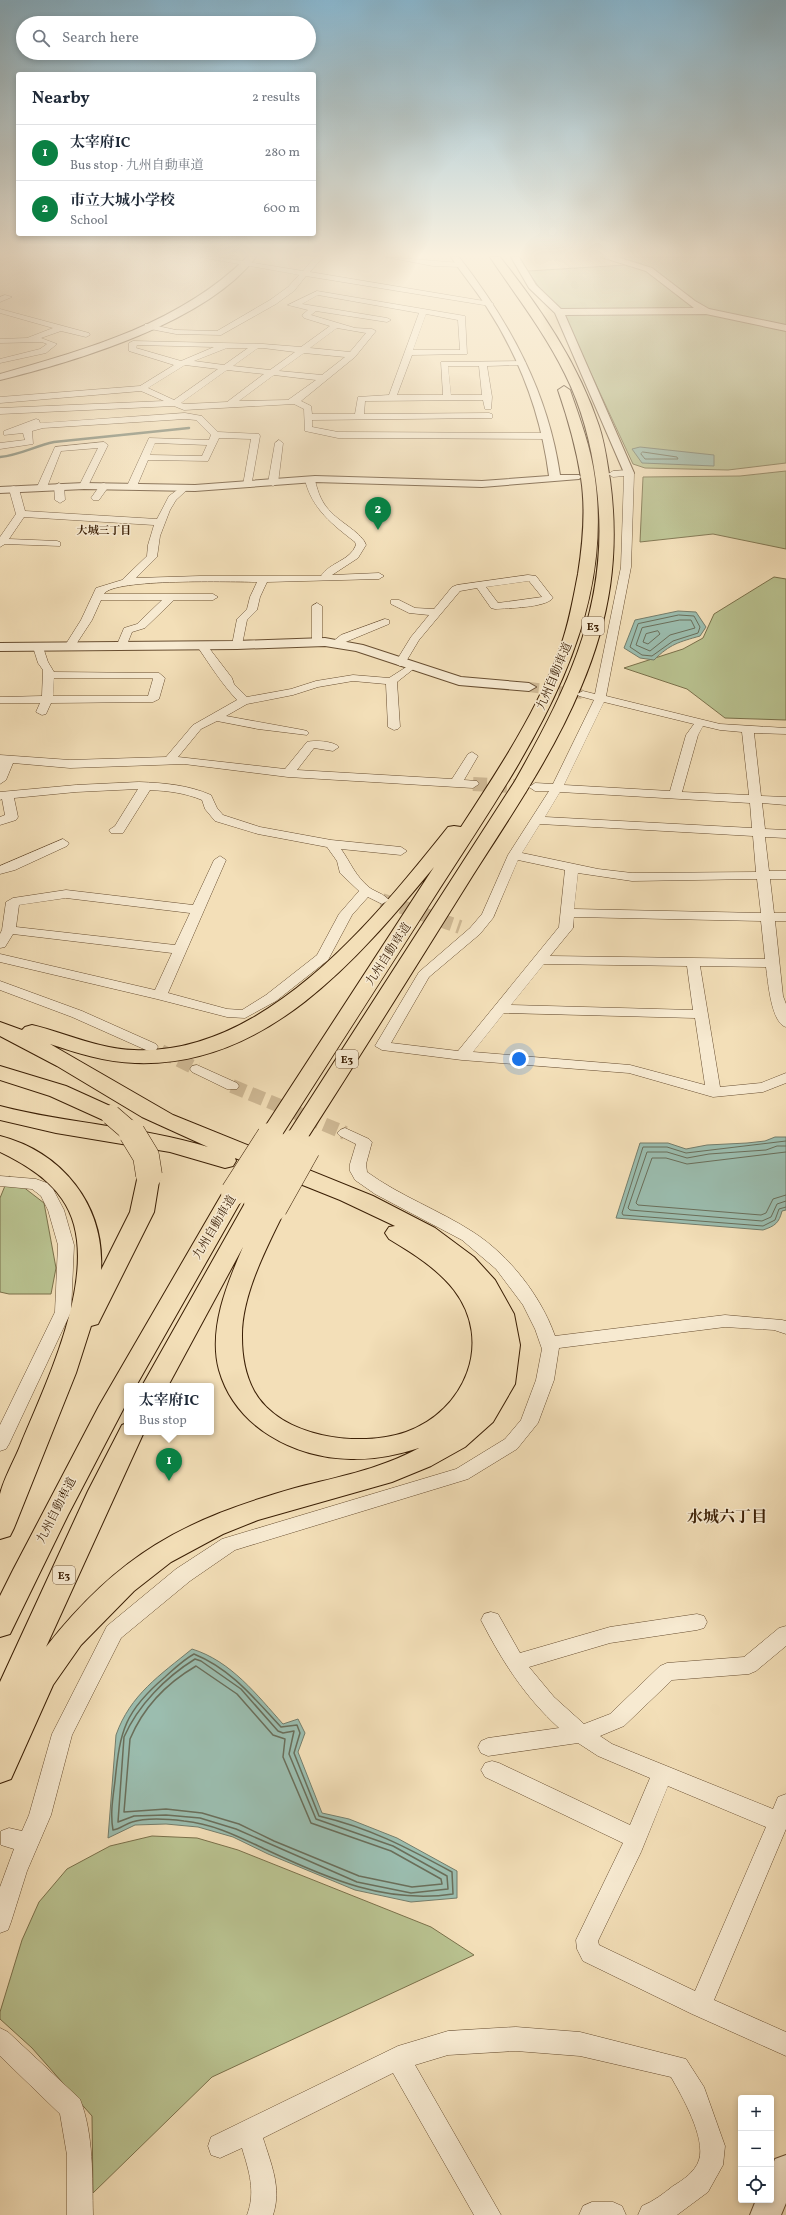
<!DOCTYPE html>
<meta charset="utf-8">
<style>
body{margin:0;font-family:Vollkorn,"Noto Serif JP",serif;background:#f2f2f3;color:#1f2937}
.controls{position:absolute;right:12px;bottom:12px;display:grid;overflow:hidden;border-radius:4px;box-shadow:0 2px 6px #0003}
.controls button{width:36px;height:36px;display:grid;place-items:center;padding:0;border:0;border-bottom:1px solid #e0e1e3;background:#fff;color:#1f2937;font:20px sans-serif}
.you{position:absolute;left:519px;top:1059px;width:14px;height:14px;margin:-10px;border:3px solid #fff;border-radius:50%;background:#1a73e8;box-shadow:0 0 0 6px #1a73e833}
.badge{display:grid;place-items:center;width:26px;height:26px;border-radius:50%;background:#0b8043;color:#fff;font-size:13px;font-weight:700}
.pin{position:absolute;translate:-50% -33px;filter:drop-shadow(0 1px 2px #0008)}
.pin::after{content:'';position:absolute;top:21px;width:14px;height:12px;background:inherit;clip-path:polygon(0 0,100% 0,50% 100%)}
.popup{position:absolute;left:124px;top:1383px;width:90px;height:52px;box-sizing:border-box;display:grid;place-content:center;border-radius:4px;background:#fff;filter:drop-shadow(0 1px 3px #0005);font-size:13px;white-space:nowrap;color:#747a83}
.popup b{font-size:15px;color:#1f2937}
.popup::after{content:'';position:absolute;left:50%;top:100%;margin-left:-8px;border:8px solid transparent;border-top-color:#fff}
.list{margin:0;padding:0;list-style:none}
h2{display:flex;justify-content:space-between;align-items:center;height:52px;margin:0;padding:0 16px;font-size:17px}
h2 small{font-size:13px;font-weight:400;color:#747a83}
.list li{display:grid;grid-template-columns:26px 1fr auto;gap:12px;align-items:center;box-sizing:border-box;height:56px;padding:0 16px;border-top:1px solid #e0e1e3}
.list b{display:block;font-size:15px;white-space:nowrap}
.list p{margin:0;font-size:13px;white-space:nowrap;color:#747a83}
.list em{font-size:13px;font-style:normal;color:#747a83}
.icon{flex:none;width:22px;height:22px;fill:none;stroke:currentColor;stroke-width:2;stroke-linecap:round;stroke-linejoin:round}
.map{position:relative;flex:none;width:786px;height:2215px;overflow:hidden}
.search{position:absolute;background:#fff;box-shadow:0 2px 6px #0003;left:16px;top:16px;width:300px;height:44px;display:flex;align-items:center;gap:10px;box-sizing:border-box;padding:0 14px;border-radius:22px;color:#747a83;font-size:15px}
.panel{position:absolute;background:#fff;box-shadow:0 2px 6px #0003;left:16px;top:72px;width:300px;height:164px;border-radius:4px}
.map>svg:first-child{display:block}
.green{fill:#b9c290;stroke:#7a704a}
.water{fill:#9bbdaf;stroke:#747d6b}
.lines{fill:none;stroke-linecap:round;stroke-linejoin:round}
.shore-far1{stroke:#6a6e5a;stroke-width:1}
.shore{stroke:#6a6e5a;stroke-width:1.5}
.stream{stroke:#747d6b;stroke-width:2.5}
.minor-tunnel-far1{stroke:#ceb894;stroke-width:10;stroke-dasharray:10 5;stroke-linecap:butt}
.minor-tunnel{stroke:#ceb894;stroke-width:14;stroke-dasharray:14 6;stroke-linecap:butt}
.minor-casing{stroke:#684e31;stroke-width:1}
.tertiary-casing{stroke:#684e31;stroke-width:2}
.motorway-casing{stroke:#3a1e04;stroke-width:2}
.minor{fill:#f7ead1;fill-rule:evenodd}
.tertiary{fill:#f7ead1;fill-rule:evenodd}
.motorway{fill:#f3dfb8;fill-rule:evenodd}
.motorway-bridge-far1-casing{stroke:#3a1e04;stroke-width:21;stroke-linecap:butt}
.motorway-bridge-casing{stroke:#3a1e04;stroke-width:27;stroke-linecap:butt}
.motorway-bridge-far1{stroke:#f3dfb8;stroke-width:20}
.motorway-bridge{stroke:#f3dfb8;stroke-width:26}
.labels{text-anchor:middle;stroke-width:3;stroke-linejoin:round;paint-order:stroke}
.far-neighbourhood-label{font-size:11px;font-weight:bold;fill:#3a1e04;stroke:#f7ead1}
.shield{fill:#f7ead1;stroke:#735b42;stroke-width:1}
.shield-label{font-size:11px;font-weight:bold;fill:#3a1e04}
.street-label{font-size:12px;fill:#3a1e04;stroke:#f7ead1}
.near-neighbourhood-label{font-size:16px;font-weight:bold;fill:#3a1e04;stroke:#f7ead1}
</style>
<div class="map">
<svg width="786" height="2215" viewBox="0 0 786 2215">
<rect width="100%" height="100%" fill="#f3dfb8"/>
<filter id="stains"><feTurbulence type="fractalNoise" baseFrequency=".005" numOctaves="4"/><feColorMatrix values="0 0 0 0 .2 0 0 0 0 .09 0 0 0 0 .02 0 0 0 .5 -.17"/></filter>
<radialGradient id="worn" r=".72"><stop offset=".6" stop-color="#630" stop-opacity="0"/><stop offset="1" stop-color="#630" stop-opacity=".3"/></radialGradient>
<g class="green">
<polygon points="615,257 786,257 786,463 728,470 645,468 633,464 561,309 538,286 528,271 642,264"/>
<polygon points="786,471 786,549 713,534 640,542 643,477 740,476"/>
<polygon points="774,577 786,579 786,720 725,718 687,689 624,668 683,649 703,638 714,614"/>
<polygon points="9,1176 44,1203 56,1268 51,1294 9,1294 0,1292 0,1198"/>
<polygon points="152,1836 197,1838 238,1850 431,1927 474,1955 212,2077 93,2193 92,2116 32,2048 0,2019 0,2012 22,1940 39,1902 67,1869 110,1846"/>
</g>
<g class="water">
<polygon points="640,447 714,455 714,466 642,463 632,449"/>
<path d="M678,611l18,1 10,15 -6,9c-21,6 -30,8 -46,24l-14,-2 -16,-10 11,-28z"/>
<path d="M775,1137h11v73l-4,1c-3,12 -7,15 -19,19l-147,-12 24,-75h28l18,6 21,-4 40,-2 18,-2z"/>
<path d="M192,1649c39,12 65,46 91,75l15,-5 7,14 -7,19 24,61 27,6 48,19 60,33v27l-46,4 -56,-12 -87,-36 -35,-17 -35,-10 -32,-3 -31,1 -27,13 8,-103c14,-40 44,-60 76,-86z"/>
</g>
<g class="lines">
<g class="shore-far1">
<polygon points="643,452 677,457 678,459 645,459 641,454"/>
<polygon points="679,615 694,616 700,627 698,633 673,641 652,656 642,655 630,647 638,624"/>
<polygon points="680,620 691,620 695,628 670,635 650,651 636,645 642,628"/>
<polygon points="658,631 660,634 648,644 643,642 646,634"/>
<polyline points="786,1141 686,1153 667,1147 643,1147 622,1213 623,1215 763,1226 775,1220 779,1209 786,1207"/>
<polyline points="786,1146 777,1146 766,1150 709,1154 687,1158 667,1152 647,1152 628,1208 630,1210 762,1221 771,1217 777,1204 786,1201"/>
<polyline points="786,1152 687,1164 666,1158 652,1158 636,1203 638,1205 761,1215 766,1213 773,1199 786,1195"/>
</g>
<g class="shore">
<path d="M194,1654c37,15 60,44 87,73l16,-2 3,8 -6,20 25,63c51,12 87,31 133,56l1,22c-67,10 -124,-15 -184,-43 -28,-13 -54,-27 -85,-30 -16,-2 -36,-4 -52,1 -7,2 -12,7 -19,8 -3,-16 0,-33 2,-49 5,-51 10,-70 50,-104 9,-8 18,-17 29,-23z"/>
<path d="M195,1659l6,2 40,28 37,42 5,2 11,-2 -5,23 27,65 77,27 54,30 1,13 -37,4 -54,-11 -121,-53 -36,-11 -34,-3 -32,1 -16,6 6,-85c14,-32 42,-60 71,-78z"/>
<path d="M196,1666l41,28 36,41 12,4 -2,18 28,66 80,28 50,28 1,5 -30,3 -53,-11 -85,-35 -35,-17 -37,-11 -36,-4 -42,3 6,-73c13,-31 37,-56 66,-73z"/>
</g>
<path class="stream" d="M0,457c20,-2 35,-11 54,-15l135,-14"/>
<polyline class="minor-tunnel-far1" points="529,687 582,694"/>
<g class="minor-tunnel">
<polyline points="473,784 532,787"/>
<polyline points="382,900 460,927"/>
<polyline points="161,1051 197,1069"/>
<polyline points="232,1086 345,1133"/>
</g>
<g class="minor-casing">
<g id="minor">
<polygon points="200,257 217,257 303,271 315,257 323,257 310,272 490,302 494,304 490,306 306,276 294,291 276,304 221,335 176,334 145,328 145,324 148,324 176,330 217,331 270,300 288,287 299,275"/>
<polygon points="386,257 461,263 465,265 461,267 433,266"/>
<path d="M317,291l148,25 2,38 -55,1 -15,40h46l-2,-33 81,-1 4,2 -4,2 -35,1 5,31 -1,12h-6l-2,-9 -116,1h-2l-1,13 125,-1 3,1v4l-180,2v7l26,5 209,1 4,3 -4,3 -209,-1 -33,-7 -1,-22 -10,-5 -110,6 -10,-4 -174,8v-6l164,-7 -23,-10 -141,12v-6l140,-11 34,-21 -45,-14v-8l4,-2 130,3 38,3 29,-21 -26,-8 -2,-3 6,-5 -20,-5zM318,295l101,18 -30,82 -31,2 -3,17h-43l-1,-8 -10,-5 54,-44 21,-26 -4,-2 -17,-1 -44,-13 5,-4 71,11 4,-2 -4,-2 -85,-14zM426,314l32,6 2,30h-47zM337,328l29,5 -16,19 -40,-4zM137,345l77,2 -33,14 -45,-13zM227,348h21l-24,17 -30,-4zM258,348h5l32,4 -25,18 -37,-4zM304,353l41,4 -23,18 -43,-4zM185,365l33,4 -44,31 -26,-12zM448,366h31l3,29h-31zM227,370l37,4 -37,28 -42,2 -4,-1zM274,375l42,5 -28,20 -49,1z"/>
<polygon points="5,295 12,297 0,302 0,297"/>
<polygon points="0,309 89,333 90,335 86,337 61,331 41,338 57,344 46,353 0,363 0,359 40,349 47,344 42,342 0,343 0,339 27,338 53,328 0,313"/>
<path d="M185,413l17,3 16,16 41,2 1,2 -9,51h-6l-2,-2 8,-46 -32,-1 -11,23 -60,-1 -11,26 -2,2h-6l-2,-2 22,-48 60,2 2,-5 -15,-15 -11,-1 -142,9 -11,3 1,13 -33,5v-6l25,-3 -2,-7 -19,2v-4l32,-12 3,1 1,3zM155,443l52,2 -5,11 -52,-1z"/>
<polygon points="279,440 283,443 278,483 273,486 268,483 275,443"/>
<polygon points="104,442 108,445 87,488 81,488 79,486 98,448 61,451 47,487 42,490 39,489 37,487 55,447"/>
<path d="M629,470l5,3 -3,94 -25,129 114,28 66,4v6l-32,-1 7,63 25,1v8l-24,-2 3,26 21,1v8l-21,-1 4,34h17v8h-16l4,34h12v8h-11l8,75 3,8v23c-15,-4 -18,-46 -20,-60l-66,-1 20,121 41,-4 25,-10v10l-23,9 -50,5 -84,-24 -167,-13 -80,-10 -7,-4 44,-74 51,-44 12,-14 26,-59 41,-64h-14l-6,-4 6,-4 18,1 41,-84 -15,-4 -2,-2 6,-3 12,3 26,-127 3,-91 -11,1 -5,-3 5,-3zM604,702l90,22 -8,11 -16,56 -106,-6zM703,726l17,4 22,2 7,63 -67,-3 16,-57zM560,792l190,11 2,25 -207,-11zM540,824l213,12 3,36 -124,1 -34,-4 -76,-16zM518,860l47,10 -6,57 -101,124 -67,-8 38,-66 51,-43 13,-16zM578,873l54,8 125,-2 4,34 -187,-4zM574,917l187,4 4,38 -215,-3 23,-28zM544,964l143,2 6,44 -182,-5zM504,1013l191,5 10,67 -75,-20 -157,-13z"/>
<path d="M310,477l5,3c3,13 7,24 17,33 8,9 31,21 34,32l-8,13 -26,17 47,-2 5,3 -5,3 -112,3 -7,15 -3,13 -10,10 -5,25 -5,3 -5,-3 5,-26 10,-10 3,-12 7,-15c-22,0 -144,-4 -153,12h109l5,3 -5,3h-39l-29,28 -13,4 -6,15 -5,3 -5,-3 8,-19 13,-4 25,-24h-61l-9,20 -19,29h-8l-1,-2 17,-27 15,-32 26,-8 25,-24 1,-11 6,-20 -130,-8 -15,22 48,2 3,1v4l-55,-2 -5,3v-10l16,-23 -7,-25 2,-2 3,-1 5,3 6,22 132,8 12,-23 15,-11 5,3 -13,12 -6,10 -10,26 -3,21 -21,21 64,-2h121c9,-14 29,-15 35,-31l-1,-3c-22,-17 -43,-33 -50,-62z"/>
<polygon points="59,483 64,486 65,500 60,503 55,500 54,486"/>
<polygon points="104,483 109,486 99,500 93,500 91,498 101,484"/>
<path d="M528,575l8,1 17,22c-8,10 -45,10 -58,11l-4,-1 -14,-20 -17,3 -41,49 -15,25 -4,1 -5,-3 16,-26 18,-22 -20,-2 -18,-9v-4h8l16,8 19,1 18,-22 5,-2zM529,581l13,16 -44,6 -12,-16z"/>
<polygon points="317,603 322,606 322,641 317,644 312,641 312,606"/>
<polygon points="385,619 389,620 389,624 336,646 331,643 341,635"/>
<path d="M202,643l4,1 26,34 2,6 13,13 44,-8 25,-8 37,-6 36,3 22,-14 5,3 -19,15 3,45 -2,2 -4,1 -6,-3 -2,-43 -33,-3 -35,6 -25,8 -46,9 -21,12 77,14 4,1 2,2 -2,2 -49,-6 -41,-8 -16,8 -23,28 107,12 22,-27c7,-2 27,-1 32,5l-6,4 -19,-3 -17,22 155,9 16,-25 4,-2 6,4 -14,24 13,1 2,3 -6,4 -185,-11 -104,-13 -114,4 -57,-5 -7,17 -6,4v-29l70,5 96,-3 27,-32 44,-25c-15,-16 -27,-35 -40,-54z"/>
<path d="M38,644l5,3 5,15 6,10 105,1 6,5 -6,21 -6,3 -102,1 -5,11 -4,1 -6,-3 4,-9h-40v-6h3l39,-1 1,-26 -5,-7 -5,-16zM54,678h98l1,1 -5,17h-95z"/>
<path d="M139,782c26,1 49,3 72,13l6,13 6,7 37,12 71,13 70,7 6,4 -6,4 -60,-6c10,14 14,27 29,39 6,4 14,6 19,12l-7,4 -14,-7 -16,18 -24,45 -52,41 -31,17 -18,-1 -70,-18 -157,-37v-8l155,36 17,-37 -159,-19 -8,13 -5,1v-14l2,-4 4,-28 7,-4 53,-8 127,15 21,-45 6,-4 6,4 -58,133 59,16 15,1 24,-15 51,-40 22,-41 20,-23 -19,-18 -3,-12 -10,-14 -69,-13 -43,-13 -10,-12 -3,-9c-17,-7 -33,-9 -52,-10l-27,43h-12l-2,-3 6,-4 23,-37 -62,3 -62,6 4,19 -2,3 -16,5v-8l5,-2 -3,-16 -2,1v-8l76,-7zM66,898l124,15 -15,32 -159,-18 3,-22z"/>
<polygon points="63,839 69,843 67,846 15,870 0,874 0,866"/>
<polygon points="0,981 82,1011 156,1044 158,1047 156,1050 146,1050 72,1017 0,990"/>
<polygon points="197,1065 237,1083 239,1086 237,1089 227,1089 192,1072 190,1069 192,1066"/>
<path d="M345,1128l24,11 3,3 -6,22 1,8c33,24 72,38 106,60 36,23 68,64 82,104l170,-21 57,5 4,1v13l-12,-4 -49,-3 -166,21 -5,32 -16,43 -21,26 -49,30 -233,71 -45,31 -69,57 -49,97 -21,80 -24,56 -16,51 -3,8 -8,3v-46l14,-38 -13,-4v-14l8,-3 13,3 7,-16 23,-81 55,-108 69,-57 46,-30 234,-70 49,-30 16,-19 15,-40 6,-31 -7,-20 -12,-24 -27,-36 -34,-29 -87,-46 -20,-14 -5,-9v-7l6,-20 -16,-8 -3,-3 3,-3z"/>
<polygon points="0,1176 36,1179 47,1183 53,1189 64,1210 74,1245 71,1312 9,1444 6,1449 0,1451 0,1425 55,1312 58,1245 48,1210 41,1196 32,1189 0,1186"/>
<path d="M491,1612l7,2 22,39 90,-26 87,-13 7,2 3,6 -3,6 -7,2 -87,13 -81,24 25,30 30,27 26,-10 50,-48 7,-3 77,-6 35,-29 7,-2v20l-30,25 -7,3 -77,6 -48,46 -24,10 12,8 161,65 5,-12 8,-3v35l-72,171 72,32v24l-94,-42 -109,-53 -6,-12 -1,-9 47,-97 -138,-66 -4,-7 4,-7 7,-2 7,2 131,62 20,-47 -52,-22 -20,-13 -90,13 -7,-3 -3,-6 3,-6 7,-3 71,-10c-34,-31 -57,-67 -78,-108l3,-6zM668,1786l98,41 -71,164 -96,-46 -1,-4 43,-89z"/>
<path d="M516,2027l64,5 106,27 18,28 21,59 -2,19 -15,27 -31,23h-39l4,-9c12,-5 21,-12 31,-20 10,-6 22,-14 26,-26 7,-22 -17,-64 -28,-83l-91,-21 -64,-5 -68,4 -33,10 86,150h-27l-81,-142 -130,65c8,26 19,50 10,77h-26c9,-23 2,-44 -5,-67l-22,10 -9,-3 -3,-9 3,-9 187,-91 50,-15z"/>
<path d="M0,2028l8,4 72,67c14,36 12,78 13,116h-26v-60l-7,-41 -60,-58z"/>
<polygon points="592,2202 613,2202 622,2206 626,2215 579,2215 583,2206"/>
</g>
</g>
<g class="tertiary-casing">
<g id="tertiary">
<path d="M247,257h9c-49,65 -179,104 -256,123v-6c88,-25 181,-51 247,-117z"/>
<path d="M451,257h8c51,66 89,135 101,218h19l2,2 -2,2 -97,8 -167,-5 -120,9 -111,-2 -84,4v-6l84,-4 111,2 120,-9 167,5 67,-5c-8,-62 -29,-118 -63,-170 -11,-17 -24,-32 -35,-49z"/>
<polygon points="511,257 519,257 536,285 561,309 694,308 646,271 601,257 617,257 652,268 695,301 709,309 786,325 786,331 706,314 565,315 634,473 629,476 625,475 555,313 529,288"/>
<polygon points="325,638 363,645 461,677 529,683 536,687 529,691 459,685 356,651 325,646 237,649 0,651 0,643 237,641"/>
<polygon points="786,2155 786,2203 781,2215 750,2215 756,2200 771,2200 771,2169 775,2159"/>
</g>
</g>
<g class="motorway-casing">
<g id="motorway">
<path d="M490,257h10c41,52 78,106 99,169 6,18 8,36 11,54 10,74 0,139 -29,207 -28,67 -69,127 -108,188 -57,91 -114,183 -172,273l-8,2 -8,-2 -3,-5 233,-362c56,-99 97,-183 81,-300 -5,-38 -14,-73 -31,-107 -21,-43 -49,-78 -75,-117z"/>
<path d="M564,386l6,4c10,29 21,58 25,89 21,155 -77,287 -155,409 -54,85 -108,169 -162,253l-8,2 -8,-2 -3,-5 175,-269c-76,92 -168,201 -299,196 -30,-1 -58,-10 -85,-19l123,71 200,81 62,32 39,29 21,23 19,34 6,31 -5,39 -22,38 -28,25 -34,19 -39,16 -134,38 -35,14 -52,28 -37,29 -53,54 -28,40 -42,94 -11,4v-101l88,-191 34,-66 5,-2v9h17l-98,215c73,-93 137,-127 249,-159 42,-11 86,-19 124,-40 -22,7 -45,12 -68,11 -57,-1 -116,-32 -132,-89 -11,-41 8,-86 24,-123l-75,139h-26l107,-190 8,-3 8,3 3,6 6,-2 8,2 4,6c-18,37 -45,87 -44,129 0,19 3,37 12,54 26,47 106,57 152,41 59,-21 88,-90 48,-142 -17,-22 -42,-37 -65,-51l-4,-6 4,-6 6,-1 -55,-26 -105,-42 1,3 -3,5 -8,2 -55,-16 -114,-19 -56,-13v-14c68,18 140,20 208,41l-66,-30 -85,-51 -57,-30v-14l22,8 3,-3 7,-2c34,8 66,24 102,25 130,6 240,-130 314,-223l6,-1 7,1c36,-55 77,-117 99,-179 9,-24 13,-49 18,-74 5,-32 8,-64 3,-96 -5,-31 -13,-59 -23,-88z"/>
<polygon points="0,1066 66,1086 119,1110 122,1115 119,1120 111,1122 103,1120 50,1096 0,1080"/>
<path d="M0,1136c62,16 105,69 101,134l29,-58 8,-37 3,-5 8,-3 8,3 3,5 -6,37 -56,112 -7,2 -15,47 -62,155 -4,8 -10,3c0,-14 0,-32 0,-45 4,-16 14,-33 20,-48 25,-62 87,-184 42,-247 -15,-22 -39,-36 -62,-47z"/>
<polygon points="234,1184 242,1187 246,1192 136,1386 127,1386 127,1402 68,1515 10,1634 0,1637 0,1596 13,1570 99,1406 226,1187"/>
</g>
</g>
<use href="#minor" class="minor"/>
<use href="#tertiary" class="tertiary"/>
<use href="#motorway" class="motorway"/>
<g class="motorway-bridge-far1-casing">
<polyline id="motorway-bridge-far1" points="111,1115 133,1134"/>
</g>
<g class="motorway-bridge-casing">
<g id="motorway-bridge">
<polyline points="132,1133 146,1156 149,1175"/>
<polyline points="234,1192 270,1136"/>
<polyline points="257,1201 293,1143"/>
<polyline points="274,1208 307,1149"/>
</g>
</g>
<use href="#motorway-bridge-far1" class="motorway-bridge-far1"/>
<use href="#motorway-bridge" class="motorway-bridge"/>
</g>
<linearGradient id="sky" x2="0" y2="1"><stop stop-color="#89b8d1"/><stop offset="0.45" stop-color="#faf1df"/><stop offset="1" stop-color="#faf1df" stop-opacity="0"/></linearGradient>
<rect width="786" height="567" fill="url(#sky)"/>
<g class="labels">
<g class="far-neighbourhood-label">
<text x="104" y="534">大城三丁目</text>
</g>
<g class="shield">
<rect x="582" y="617" width="22" height="18" rx="3"/>
<rect x="336" y="1050" width="22" height="18" rx="3"/>
<rect x="53" y="1566" width="22" height="18" rx="3"/>
</g>
<g class="shield-label">
<text x="593" y="630">E3</text>
<text x="347" y="1063">E3</text>
<text x="64" y="1579">E3</text>
</g>
<g class="street-label">
<text transform="translate(554 676) rotate(-67)" y="4">九州自動車道</text>
<text transform="translate(388 954) rotate(-57)" y="4">九州自動車道</text>
<text transform="translate(214 1227) rotate(-59)" y="4">九州自動車道</text>
<text transform="translate(56 1510) rotate(-63)" y="4">九州自動車道</text>
</g>
<g class="near-neighbourhood-label">
<text x="727" y="1522">水城六丁目</text>
</g>
</g>
<rect width="100%" height="100%" filter="url(#stains)"/>
<rect width="100%" height="100%" fill="url(#worn)"/>
</svg>
<div class="controls">
<button>+</button>
<button>−</button>
<button><svg class="icon" aria-label="locate" viewBox="0 0 24 24"><circle cx="12" cy="12" r="6"/><path d="M12 2v4M12 18v4M2 12h4M18 12h4"/></svg></button>
</div>
<div class="you"></div>
<div class="pin badge" style="left:169px;top:1481px">1</div>
<div class="popup"><b>太宰府IC</b>Bus stop</div>
<div class="pin badge" style="left:378px;top:530px">2</div>
<div class="search"><svg class="icon" aria-label="search" viewBox="0 0 24 24"><circle cx="10" cy="10" r="6"/><path d="M15 15l6 6"/></svg>Search here</div>
<section class="panel">
<h2>Nearby<small>2 results</small></h2>
<ul class="list">
<li><span class="badge">1</span><div><b>太宰府IC</b><p>Bus stop · 九州自動車道</p></div><em>280 m</em></li>
<li><span class="badge">2</span><div><b>市立大城小学校</b><p>School</p></div><em>600 m</em></li>
</ul>
</section>
</div>
